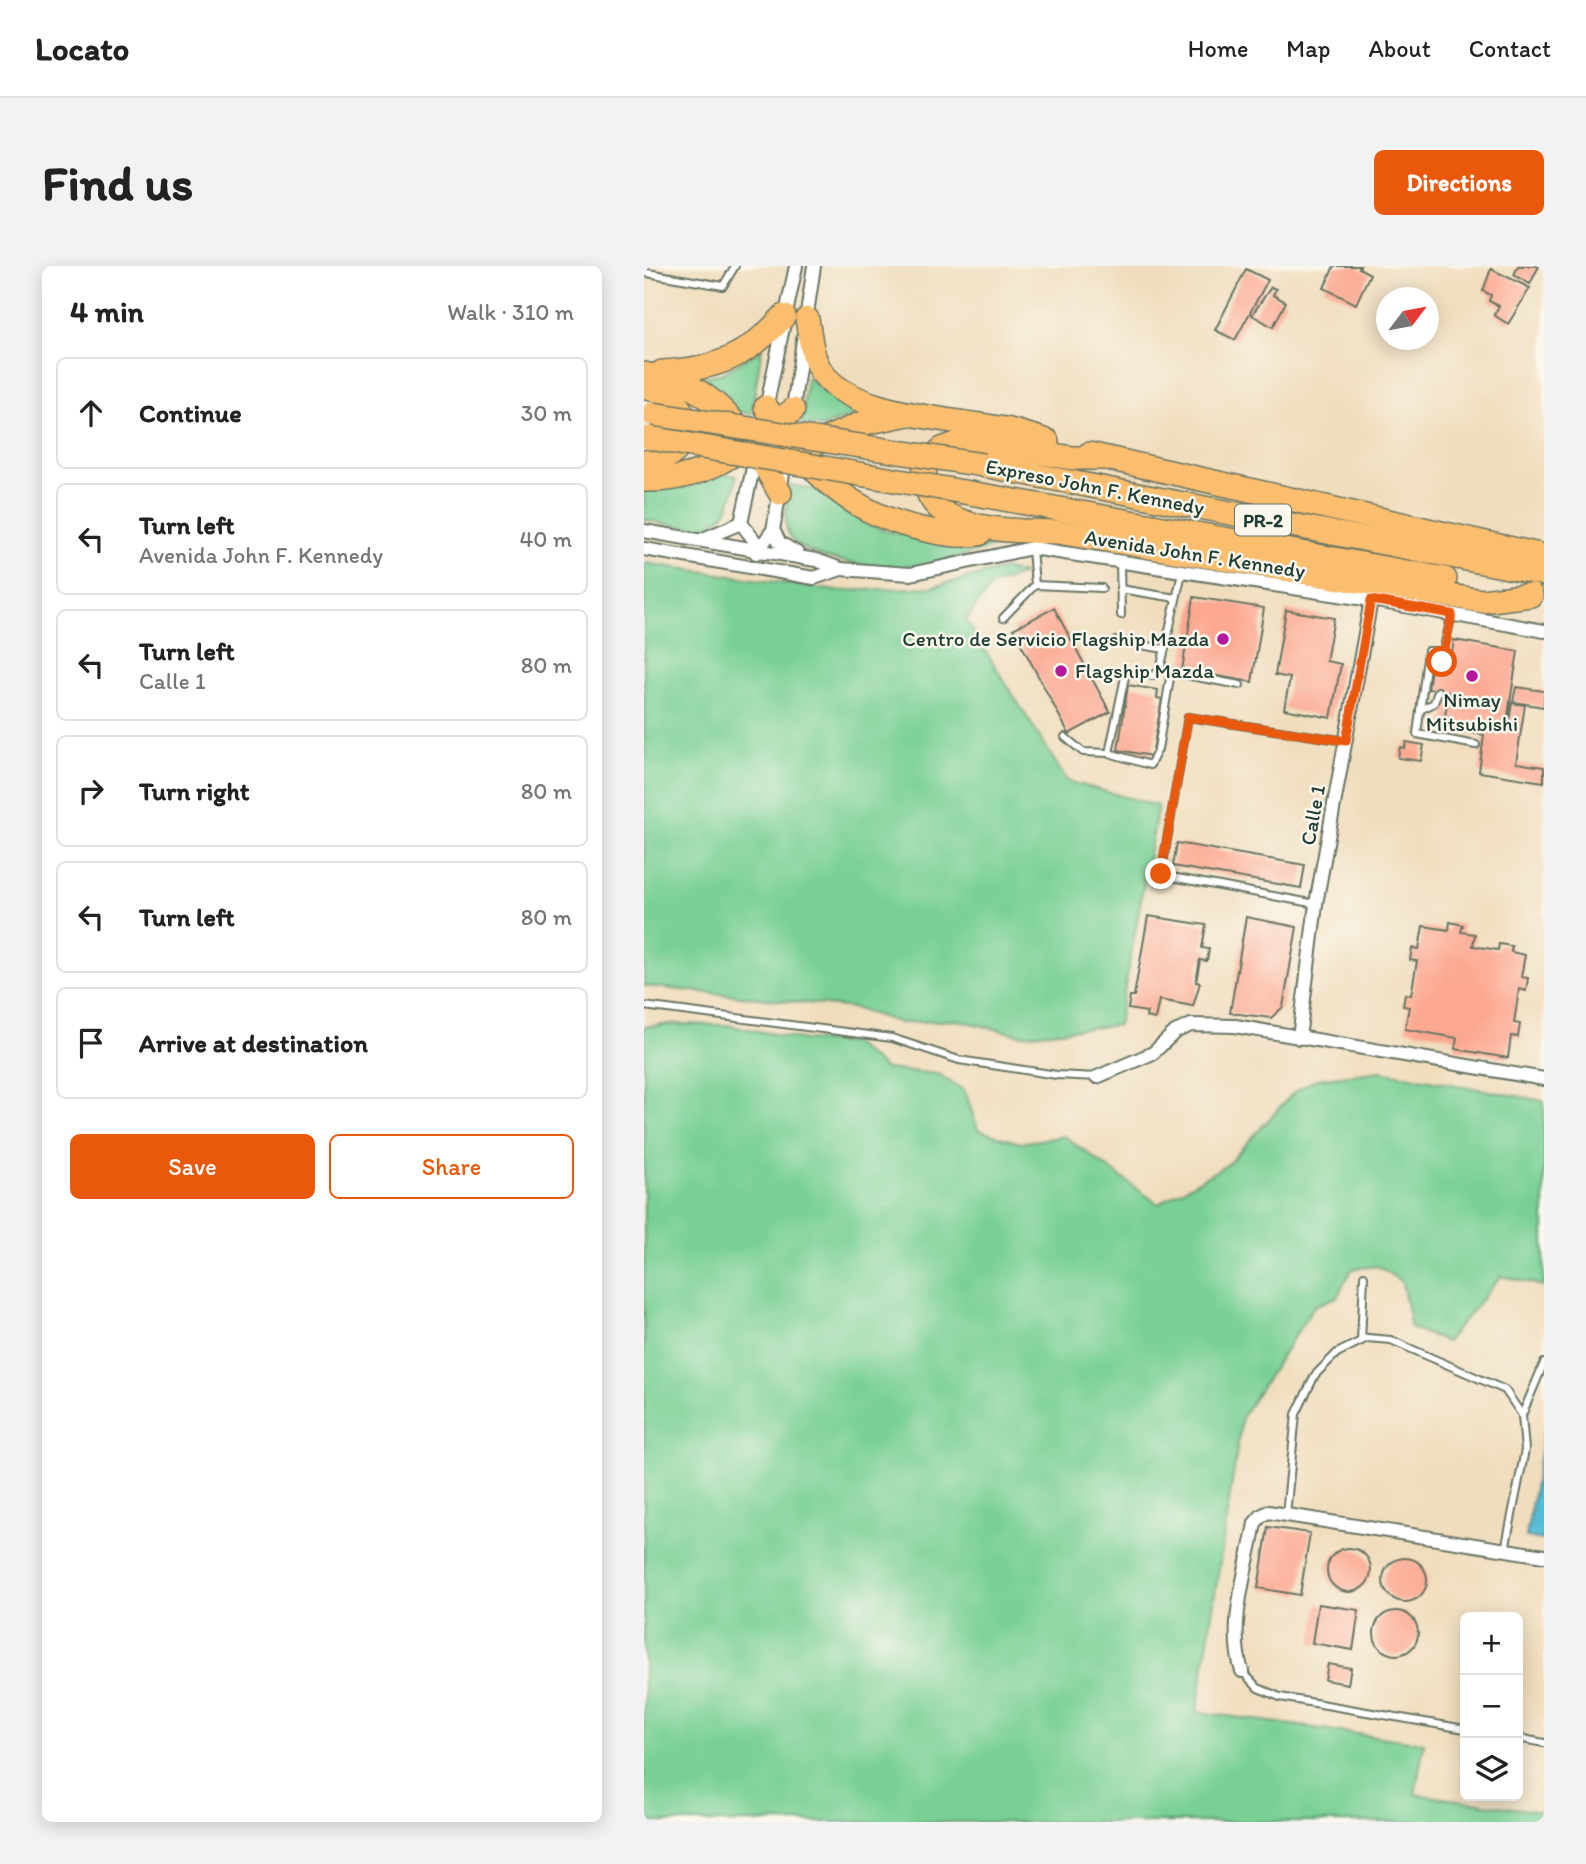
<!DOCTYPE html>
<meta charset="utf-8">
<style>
body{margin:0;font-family:Itim,sans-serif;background:#f2f2f2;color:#222}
.controls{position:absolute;right:21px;bottom:21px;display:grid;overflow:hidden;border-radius:10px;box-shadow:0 4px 18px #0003}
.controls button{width:63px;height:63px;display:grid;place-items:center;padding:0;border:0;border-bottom:2px solid #e0e0e0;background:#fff;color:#222;font:35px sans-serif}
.compass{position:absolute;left:732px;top:21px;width:63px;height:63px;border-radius:50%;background:#fff;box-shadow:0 4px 18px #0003;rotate:58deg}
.stop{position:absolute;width:21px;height:21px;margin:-16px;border:5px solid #ea580c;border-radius:50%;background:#fff}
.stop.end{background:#ea580c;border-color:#fff;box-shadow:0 2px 7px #0008}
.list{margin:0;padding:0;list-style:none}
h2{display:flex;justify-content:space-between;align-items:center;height:91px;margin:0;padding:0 28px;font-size:30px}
h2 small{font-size:23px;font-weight:400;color:#767676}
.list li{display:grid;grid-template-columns:46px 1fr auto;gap:21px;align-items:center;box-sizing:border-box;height:112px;margin:0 14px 14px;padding:0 14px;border:2px solid #e0e0e0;border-radius:10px}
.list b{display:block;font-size:26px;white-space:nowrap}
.list p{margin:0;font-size:23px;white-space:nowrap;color:#767676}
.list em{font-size:23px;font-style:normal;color:#767676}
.actions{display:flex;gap:14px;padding:21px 28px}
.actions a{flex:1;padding:16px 0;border:2px solid #ea580c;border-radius:10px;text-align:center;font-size:24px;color:#ea580c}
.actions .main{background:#ea580c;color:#fff}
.icon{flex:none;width:38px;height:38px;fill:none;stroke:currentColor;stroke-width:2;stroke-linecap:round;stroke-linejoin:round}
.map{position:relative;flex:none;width:900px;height:1556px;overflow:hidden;border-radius:10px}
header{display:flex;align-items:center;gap:42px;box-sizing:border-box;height:98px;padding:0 35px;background:#fff;border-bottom:2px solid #e0e0e0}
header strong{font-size:33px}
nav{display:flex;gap:38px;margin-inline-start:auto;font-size:24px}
.intro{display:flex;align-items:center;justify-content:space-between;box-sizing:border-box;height:168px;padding:0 42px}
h1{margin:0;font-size:49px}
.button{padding:18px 32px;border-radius:10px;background:#ea580c;color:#fff;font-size:24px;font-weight:700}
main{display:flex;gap:42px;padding:0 42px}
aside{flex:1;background:#fff;border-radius:10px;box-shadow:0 4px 18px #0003}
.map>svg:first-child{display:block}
.green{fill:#79d095;stroke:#4c8664;stroke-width:2}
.water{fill:#57bbd5;stroke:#3b7c84;stroke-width:2}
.building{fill:#fca891}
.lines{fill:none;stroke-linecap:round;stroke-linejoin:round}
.service-casing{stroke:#687564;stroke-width:10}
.minor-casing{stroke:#687564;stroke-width:16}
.motorway-casing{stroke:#687564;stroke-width:26}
.service{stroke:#fff;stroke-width:6}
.minor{stroke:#fff;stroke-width:12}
.motorway{stroke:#fbbe6e;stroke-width:23}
.motorway-bridge-casing{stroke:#687564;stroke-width:26;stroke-linecap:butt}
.motorway-bridge{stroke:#fbbe6e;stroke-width:23}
.route{stroke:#ea580c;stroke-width:9}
.poi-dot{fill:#b5179e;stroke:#fbf7ec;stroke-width:2.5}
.labels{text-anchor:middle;stroke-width:5;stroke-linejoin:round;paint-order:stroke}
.shield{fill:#fbf7ec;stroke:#61756b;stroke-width:2}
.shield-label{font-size:19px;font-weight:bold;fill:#1f3d34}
.street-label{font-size:21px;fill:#1f3d34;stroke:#fbf7ec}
.poi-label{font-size:21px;fill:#1f3d34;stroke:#fbf7ec;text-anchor:end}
</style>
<header>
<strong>Locato</strong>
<nav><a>Home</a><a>Map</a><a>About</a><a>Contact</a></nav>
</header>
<div class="intro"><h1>Find us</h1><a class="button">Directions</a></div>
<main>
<aside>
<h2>4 min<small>Walk · 310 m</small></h2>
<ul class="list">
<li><svg class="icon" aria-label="ahead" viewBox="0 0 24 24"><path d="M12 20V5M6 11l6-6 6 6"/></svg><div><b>Continue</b></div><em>30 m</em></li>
<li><svg class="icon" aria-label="left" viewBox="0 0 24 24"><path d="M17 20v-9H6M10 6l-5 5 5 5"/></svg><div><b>Turn left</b><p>Avenida John F. Kennedy</p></div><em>40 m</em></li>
<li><svg class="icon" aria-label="left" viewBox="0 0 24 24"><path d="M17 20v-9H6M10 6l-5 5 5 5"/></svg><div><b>Turn left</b><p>Calle 1</p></div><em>80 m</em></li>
<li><svg class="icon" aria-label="right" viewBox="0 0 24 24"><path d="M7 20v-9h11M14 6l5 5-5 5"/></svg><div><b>Turn right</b></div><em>80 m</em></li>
<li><svg class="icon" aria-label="left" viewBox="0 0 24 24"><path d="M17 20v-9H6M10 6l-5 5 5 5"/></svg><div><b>Turn left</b></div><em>80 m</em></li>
<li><svg class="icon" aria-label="arrive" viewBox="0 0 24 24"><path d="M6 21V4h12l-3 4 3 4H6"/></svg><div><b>Arrive at destination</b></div></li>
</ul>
<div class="actions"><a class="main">Save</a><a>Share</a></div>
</aside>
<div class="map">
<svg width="900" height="1556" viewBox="0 0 900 1556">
<rect width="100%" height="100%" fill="#fbf7ec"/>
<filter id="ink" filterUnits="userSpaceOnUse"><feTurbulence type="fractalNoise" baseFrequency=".0143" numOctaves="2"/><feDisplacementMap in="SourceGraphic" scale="14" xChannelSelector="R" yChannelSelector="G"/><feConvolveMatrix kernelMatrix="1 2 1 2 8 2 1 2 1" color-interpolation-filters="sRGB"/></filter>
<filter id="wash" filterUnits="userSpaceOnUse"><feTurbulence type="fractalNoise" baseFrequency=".00686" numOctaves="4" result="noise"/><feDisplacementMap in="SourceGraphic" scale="28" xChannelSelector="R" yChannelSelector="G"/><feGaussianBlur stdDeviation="1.57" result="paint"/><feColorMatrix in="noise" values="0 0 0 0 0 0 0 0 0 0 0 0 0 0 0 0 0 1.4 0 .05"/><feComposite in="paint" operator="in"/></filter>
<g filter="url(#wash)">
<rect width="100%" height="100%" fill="#f0ddbd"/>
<g class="green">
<polygon points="118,83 107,148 91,145 53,112 79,107"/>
<polygon points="163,111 181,126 220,146 178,161 157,158"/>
<path d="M77,207l16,3c-11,65 -39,53 -93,44v-30l38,-2z"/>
<path d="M145,219l29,5 30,24 37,17 90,14 21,-1v2c-30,8 -63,22 -94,22 -27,1 -103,-8 -114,-35 -5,-14 0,-33 1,-48z"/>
<polygon points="0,297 193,325 288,321 360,303 380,308 348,319 322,354 423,515 514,540 474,759 378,769 313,754 256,757 210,742 0,720"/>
<polygon points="29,758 83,759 161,774 208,777 241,803 294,808 321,825 334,864 376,877 420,870 514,938 584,898 649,827 672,813 737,805 900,835 900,1020 857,1010 802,1076 767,1062 758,1016 734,1000 708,1003 693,1031 670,1040 598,1151 553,1446 780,1477 771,1528 900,1546 900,1556 0,1556 0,761"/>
</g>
<polygon class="water" points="900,1164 900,1274 882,1271"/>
<g id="blocks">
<g class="building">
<polygon points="690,0 716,0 715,2 726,8 712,38 680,22"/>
<polygon points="874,0 895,0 886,18 870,9"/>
<polygon points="602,3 624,14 591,74 571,64"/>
<polygon points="847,3 886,22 864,58 850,49 855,40 845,35 847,29 839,25"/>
<polygon points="627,21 632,23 629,29 642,36 629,61 608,49"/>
<polygon points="550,331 620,342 608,416 538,404"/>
<polygon points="410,342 466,446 425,468 369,363"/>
<polygon points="642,344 690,352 682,395 697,398 687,452 640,443 646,412 631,409"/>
<polygon points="810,374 874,385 862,462 864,462 868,437 881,439 872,497 900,501 900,516 835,506 840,469 799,462 805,426 784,423 788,395 806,398"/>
<polygon points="484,419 514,424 513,432 518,433 508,490 474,484"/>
<polygon points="872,421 900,425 900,441 869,436"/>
<polygon points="762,476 780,479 777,495 754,492 756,481 761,482"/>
<polygon points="533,577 661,599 657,622 529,600"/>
<polygon points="504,650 562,659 558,682 565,683 563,695 556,694 552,716 556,717 549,740 515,734 511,753 502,751 503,746 484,743 486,730 490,730"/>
<polygon points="602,651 653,661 639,741 627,752 586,747"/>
<polygon points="806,656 819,659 817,666 831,668 829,680 854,684 855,678 868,680 867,686 881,689 877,711 884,712 882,725 875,723 870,757 876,758 874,771 867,770 864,792 811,783 813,772 761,763 765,741 759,740 761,728 767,729 773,695 766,694 768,682 775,683 779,660 805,664"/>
<polygon points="624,1261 666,1267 656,1329 614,1322"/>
<circle cx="705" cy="1304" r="22"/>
<circle cx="761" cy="1314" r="22"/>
<polygon points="674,1338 715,1344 709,1384 668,1377"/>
<circle cx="752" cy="1367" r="22"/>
<polygon points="684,1398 707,1402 704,1418 681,1414"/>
</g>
</g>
</g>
<g filter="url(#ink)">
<use href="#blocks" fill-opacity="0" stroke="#687564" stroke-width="2"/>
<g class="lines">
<g class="service-casing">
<g id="service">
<polyline points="3,7 79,20 91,0"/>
<polyline points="388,283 391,319 458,322"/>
<polyline points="476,296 477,349"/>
<polyline points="476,323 532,332"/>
<polyline points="808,348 799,385 784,385 773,468 832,479"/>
<polyline points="359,352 391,319"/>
<polyline points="472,375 521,383"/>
<polyline points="798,396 799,385"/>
<polyline points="525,406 596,419"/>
<polyline points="527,406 514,483 506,499 465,487 482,406 509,410 516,404 538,307"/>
<polyline points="776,444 790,437 794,425"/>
<polyline points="421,471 439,486 465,487"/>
<polyline points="672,638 517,609 544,451 702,475"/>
<polyline points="0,740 248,772 315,794 413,809 453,811"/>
<polyline points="717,1075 720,1010"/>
<polyline points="878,1149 900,1097"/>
<polyline points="642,1249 652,1148 671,1109 693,1087 723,1072 747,1074 861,1124 878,1149 881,1184 861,1284"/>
<polyline points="598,1405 614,1422 636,1431 821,1463"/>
<polyline points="874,1472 900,1477"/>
</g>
</g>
<g class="minor-casing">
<g id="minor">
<polyline points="121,147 152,0"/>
<polyline points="148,149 170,0"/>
<polyline points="112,188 97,257 120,287"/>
<polyline points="129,264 136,277 153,287"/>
<polyline points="0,265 172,294 197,303 170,312 0,283"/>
<polyline points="59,273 97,257"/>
<polyline points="112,287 129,264 142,191"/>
<polyline points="197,303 266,308 388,282 727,334 900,365"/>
<polyline points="655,772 672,638 727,334"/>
<polyline points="453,811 509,787 531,766 547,759 591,760 900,813"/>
<path d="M598,1405c-15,-45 5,-102 13,-148l6,-7 7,-4 276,44"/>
</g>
</g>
<g class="motorway-casing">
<g id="motorway">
<path d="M163,53c3,15 4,34 11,47 25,50 139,53 187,63 14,3 28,8 42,12"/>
<path d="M18,106c55,-3 85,-15 122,-56"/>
<path d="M0,108c14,3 29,5 42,11 44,20 71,66 94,108"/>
<path d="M0,121c52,8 59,72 0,75"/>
<path d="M122,141c42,64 82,107 160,123 17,4 36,7 53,4"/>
<polyline points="170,178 216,158 264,148"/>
<polyline points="445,188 900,290"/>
<path d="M458,192h-29l-109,-17 -22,8 -17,16c-8,70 85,65 132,67l425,69 49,-6"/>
<polyline points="339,199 900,308"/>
<path d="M0,214c65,2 100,-33 149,-70"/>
<polyline points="343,230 801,313"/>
</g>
</g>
<use href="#service" class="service"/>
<use href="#minor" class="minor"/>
<use href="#motorway" class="motorway"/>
<g class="motorway-bridge-casing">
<g id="motorway-bridge">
<polyline points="9,148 339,199"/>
<polyline points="6,172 343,230"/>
</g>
</g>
<use href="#motorway-bridge" class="motorway-bridge"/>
</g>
</g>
<g class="lines" filter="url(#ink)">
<polyline class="route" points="517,608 544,451 702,475 727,334 808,348 798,396"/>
</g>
<g class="poi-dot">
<circle cx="579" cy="373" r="7"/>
<circle cx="417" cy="405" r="7"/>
<circle cx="828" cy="410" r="7"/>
</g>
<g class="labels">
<rect class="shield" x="591" y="238.5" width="56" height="31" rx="5"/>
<g class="shield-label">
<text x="619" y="261">PR-2</text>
</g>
<g class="street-label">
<text transform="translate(451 221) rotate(11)" y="7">Expreso John F. Kennedy</text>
<text transform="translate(551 288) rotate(9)" y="7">Avenida John F. Kennedy</text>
<text transform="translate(669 549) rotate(-80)" y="7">Calle 1</text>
</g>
<g class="poi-label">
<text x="565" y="380">Centro de Servicio Flagship Mazda</text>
<text x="431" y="412" text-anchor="start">Flagship Mazda</text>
<text x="828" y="441" text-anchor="middle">Nimay<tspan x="828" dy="24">Mitsubishi</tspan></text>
</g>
</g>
</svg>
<div class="controls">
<button>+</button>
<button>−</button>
<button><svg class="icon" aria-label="layers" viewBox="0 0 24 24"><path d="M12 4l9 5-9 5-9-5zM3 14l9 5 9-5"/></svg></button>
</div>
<svg class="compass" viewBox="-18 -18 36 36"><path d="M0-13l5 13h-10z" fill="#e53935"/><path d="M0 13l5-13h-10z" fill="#767676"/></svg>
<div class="stop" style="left:798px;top:396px"></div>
<div class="stop end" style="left:517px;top:608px"></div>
</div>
</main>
